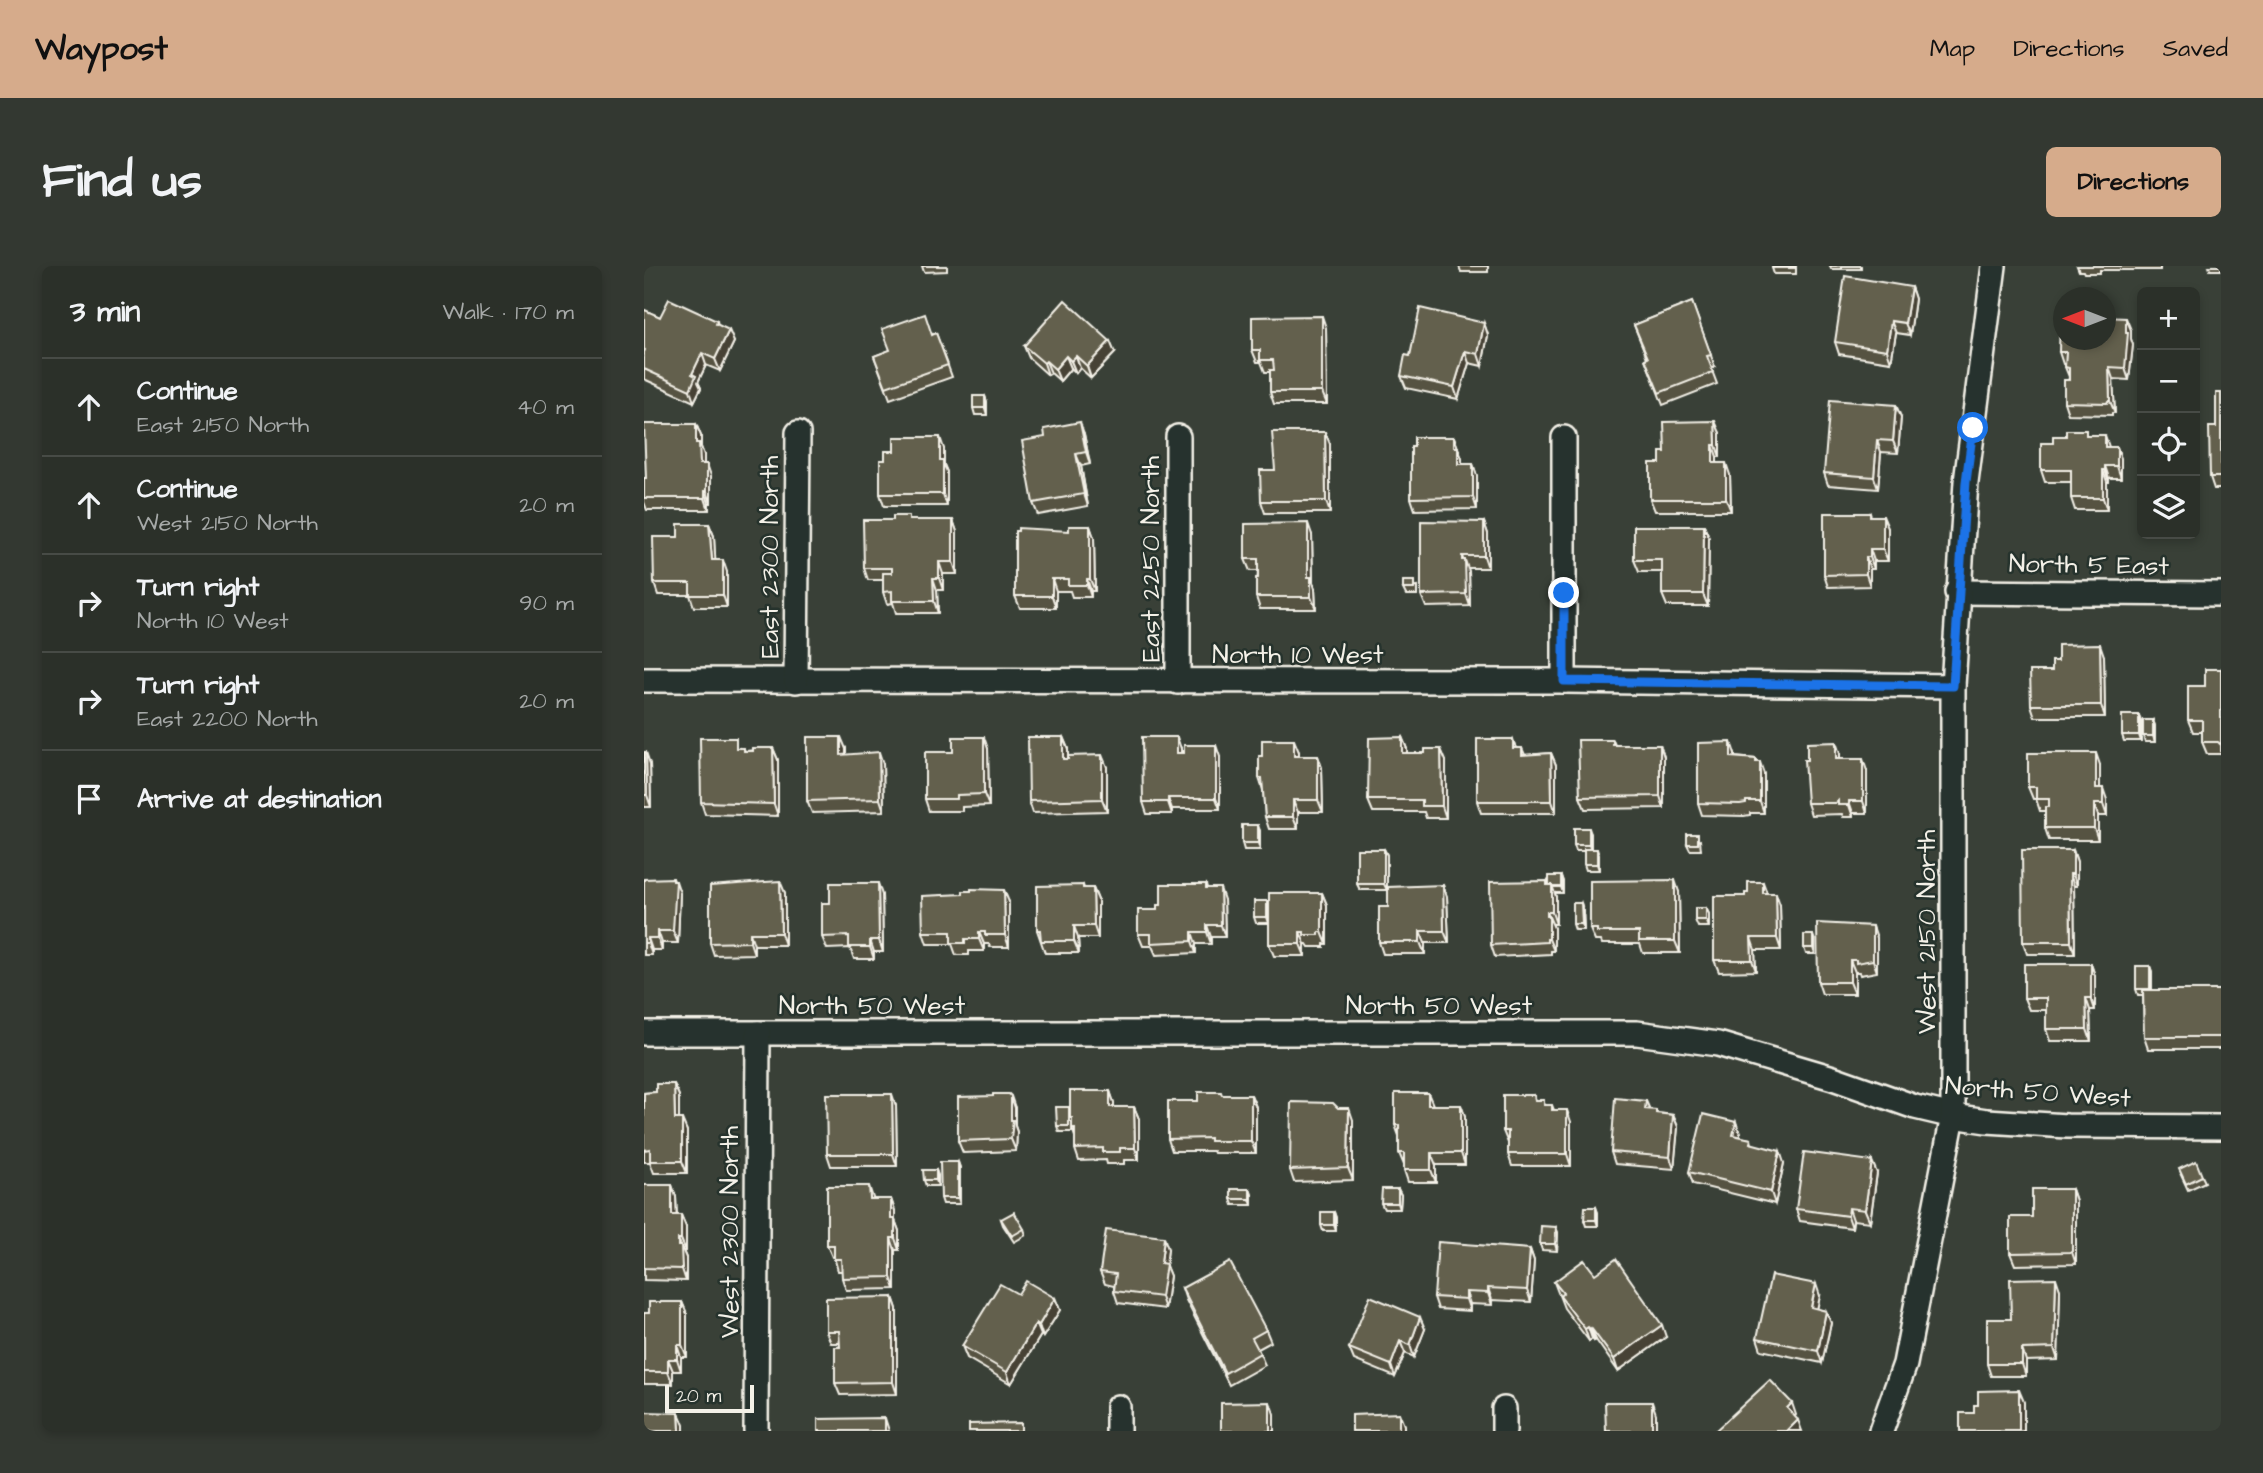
<!DOCTYPE html>
<meta charset="utf-8">
<style>
body{margin:0;font-family:"Architects Daughter",sans-serif;background:#333831;color:#f1f3f6}
.controls{position:absolute;right:21px;top:21px;display:grid;overflow:hidden;border-radius:10px;box-shadow:0 4px 10px #0003}
.controls button{width:63px;height:63px;display:grid;place-items:center;padding:0;border:0;border-bottom:2px solid #474b46;background:#2b3029;color:#f1f3f6;font:35px sans-serif}
.compass{position:absolute;left:1409px;top:21px;width:63px;height:63px;border-radius:50%;background:#2b3029;box-shadow:0 4px 10px #0003;rotate:270deg}
.scale{position:absolute;left:21px;bottom:18px;width:89px;box-sizing:border-box;padding-left:7px;border:4px solid #f4f1e8;border-top:0;font-size:19px;line-height:24px;white-space:nowrap;color:#f4f1e8;-webkit-text-stroke:5px #26332d;paint-order:stroke}
.stop{position:absolute;width:21px;height:21px;margin:-16px;border:5px solid #1a73e8;border-radius:50%;background:#fff}
.stop.end{background:#1a73e8;border-color:#fff;box-shadow:0 2px 7px #0008}
.list{margin:0;padding:0;list-style:none}
h2{display:flex;justify-content:space-between;align-items:center;height:91px;margin:0;padding:0 28px;font-size:30px}
h2 small{font-size:23px;font-weight:400;color:#a6a9a8}
.list li{display:grid;grid-template-columns:46px 1fr auto;gap:21px;align-items:center;box-sizing:border-box;height:98px;padding:0 28px;border-top:2px solid #474b46}
.list b{display:block;font-size:26px;white-space:nowrap}
.list p{margin:0;font-size:23px;white-space:nowrap;color:#a6a9a8}
.list em{font-size:23px;font-style:normal;color:#a6a9a8}
.icon{flex:none;width:38px;height:38px;fill:none;stroke:currentColor;stroke-width:2;stroke-linecap:round;stroke-linejoin:round}
.map{position:relative;flex:none;width:1577px;height:1165px;overflow:hidden;border-radius:10px}
header{display:flex;align-items:center;gap:42px;box-sizing:border-box;height:98px;padding:0 35px;background:#d6ab8b;color:#111}
header strong{font-size:33px}
nav{display:flex;gap:38px;margin-inline-start:auto;font-size:24px}
.intro{display:flex;align-items:center;justify-content:space-between;box-sizing:border-box;height:168px;padding:0 42px}
h1{margin:0;font-size:49px}
.button{padding:18px 32px;border-radius:10px;background:#d6ab8b;color:#111;font-size:24px;font-weight:700}
main{display:flex;gap:42px;padding:0 42px}
aside{flex:1;background:#2b3029;border-radius:10px;box-shadow:0 4px 10px #0003}
.map>svg:first-child{display:block}
.lines{fill:none;stroke-linecap:round;stroke-linejoin:round}
.street-casing{stroke:#f4f1e8;stroke-width:28}
.street{stroke:#26332d;stroke-width:23}
.wall{fill:#565342;stroke:#f4f1e8;stroke-width:2}
.shaded-wall{fill:#464336;stroke:#f4f1e8;stroke-width:2}
.building{fill:#64604d;stroke:#f4f1e8;stroke-width:2}
.route{stroke:#1a73e8;stroke-width:9}
.labels{text-anchor:middle;stroke-width:5;stroke-linejoin:round;paint-order:stroke}
.street-label{font-size:26px;fill:#f4f1e8;stroke:#26332d}
</style>
<header>
<strong>Waypost</strong>
<nav><a>Map</a><a>Directions</a><a>Saved</a></nav>
</header>
<div class="intro"><h1>Find us</h1><a class="button">Directions</a></div>
<main>
<aside>
<h2>3 min<small>Walk · 170 m</small></h2>
<ul class="list">
<li><svg class="icon" aria-label="ahead" viewBox="0 0 24 24"><path d="M12 20V5M6 11l6-6 6 6"/></svg><div><b>Continue</b><p>East 2150 North</p></div><em>40 m</em></li>
<li><svg class="icon" aria-label="ahead" viewBox="0 0 24 24"><path d="M12 20V5M6 11l6-6 6 6"/></svg><div><b>Continue</b><p>West 2150 North</p></div><em>20 m</em></li>
<li><svg class="icon" aria-label="right" viewBox="0 0 24 24"><path d="M7 20v-9h11M14 6l5 5-5 5"/></svg><div><b>Turn right</b><p>North 10 West</p></div><em>90 m</em></li>
<li><svg class="icon" aria-label="right" viewBox="0 0 24 24"><path d="M7 20v-9h11M14 6l5 5-5 5"/></svg><div><b>Turn right</b><p>East 2200 North</p></div><em>20 m</em></li>
<li><svg class="icon" aria-label="arrive" viewBox="0 0 24 24"><path d="M6 21V4h12l-3 4 3 4H6"/></svg><div><b>Arrive at destination</b></div></li>
</ul>
</aside>
<div class="map">
<svg width="1577" height="1165" viewBox="0 0 1577 1165">
<rect width="100%" height="100%" fill="#394037"/>
<filter id="ink" filterUnits="userSpaceOnUse"><feTurbulence type="fractalNoise" baseFrequency=".0143" numOctaves="2"/><feDisplacementMap in="SourceGraphic" scale="14" xChannelSelector="R" yChannelSelector="G"/><feConvolveMatrix kernelMatrix="1 2 1 2 8 2 1 2 1" color-interpolation-filters="sRGB"/></filter>
<g filter="url(#ink)">
<g class="lines">
<g class="street-casing">
<g id="street">
<polyline points="534,171 534,416"/>
<polyline points="920,172 920,415"/>
<polyline points="1313,326 1577,328"/>
<polyline points="0,414 920,415 1309,420"/>
<polyline points="152,415 154,167"/>
<polyline points="0,767 993,767 1074,778 1189,812 1271,841 1309,850 1343,855 1423,860 1577,861"/>
<polyline points="474,1141 474,1165"/>
<polyline points="112,1165 114,767"/>
<polyline points="860,1165 860,1143"/>
<polyline points="1237,1165 1261,1098 1309,850 1309,420 1322,216 1350,0"/>
</g>
</g>
<use href="#street" class="street"/>
</g>
<g class="wall">
<polygon points="278,0 303,0 303,5 280,6"/>
<polygon points="815,0 844,0 844,6 817,6"/>
<polygon points="1152,0 1152,8 1130,8 1128,2"/>
<polygon points="1186,0 1217,0 1217,3 1187,3"/>
<polygon points="1433,0 1516,0 1516,4 1456,4 1456,7 1440,7 1439,5 1435,5"/>
<polygon points="1565,0 1577,0 1577,4 1566,4"/>
<polygon points="1267,21 1271,33 1266,69 1252,67 1247,96 1195,88 1191,76"/>
<polygon points="1048,36 1071,101 1067,102 1073,118 1019,139 1001,93 1003,92 990,59"/>
<polygon points="0,45 16,51 73,55 74,59 90,76 76,105 62,99 54,116 57,122 50,136 0,113"/>
<polygon points="840,57 844,69 838,100 825,97 814,133 762,122 757,110 766,90"/>
<polygon points="682,62 683,138 630,138 626,126 626,106 621,106 617,96 613,96 608,84"/>
<polygon points="1487,64 1487,73 1489,79 1485,114 1469,113 1471,147 1468,147 1468,149 1424,148 1420,136 1425,111 1421,101 1421,98 1419,98 1415,86"/>
<polygon points="292,67 308,111 246,133 230,90"/>
<polygon points="380,80 471,87 447,112 436,102 432,107 427,102 416,115 407,107 404,109 385,92"/>
<polygon points="1577,127 1577,223 1570,223 1566,211"/>
<polygon points="341,130 343,136 343,149 331,149 329,142"/>
<polygon points="1257,151 1254,187 1237,186 1234,223 1184,219 1180,207"/>
<polygon points="52,158 57,170 57,181 60,189 60,198 67,210 67,237 65,237 65,244 3,244 0,236 0,212 2,212"/>
<polygon points="1076,167 1076,191 1073,191 1073,197 1086,209 1087,245 1011,245 1006,233 1016,197 1021,186"/>
<polygon points="440,168 446,198 437,200 444,240 394,249 389,237"/>
<polygon points="1444,169 1465,181 1473,181 1477,193 1477,212 1465,212 1465,216 1463,216 1463,244 1431,244 1427,232 1427,216 1401,216 1397,204 1409,177"/>
<polygon points="810,171 818,193 818,198 829,198 833,210 833,243 771,244 767,232 770,181"/>
<polygon points="686,178 686,247 621,247 617,235"/>
<polygon points="300,183 300,199 303,206 303,240 240,240 236,228 241,194"/>
<polygon points="1226,247 1227,250 1244,262 1244,295 1230,295 1230,303 1226,303 1226,320 1184,321 1180,309"/>
<polygon points="266,254 309,254 313,266 313,308 299,308 299,324 293,324 294,347 252,347 249,337 243,338 239,326 239,314 224,314 220,302"/>
<polygon points="840,256 844,268 844,302 824,302 825,306 826,340 782,341 777,329"/>
<polygon points="65,258 70,270 71,294 83,306 83,341 50,341 46,329 14,329 10,317 34,271"/>
<polygon points="446,260 450,272 451,325 447,325 447,331 428,331 426,325 412,325 412,342 376,342 371,330 425,265"/>
<polygon points="1060,260 1065,272 1064,340 1023,340 1018,328 1018,306 995,306 990,294"/>
<polygon points="668,269 669,316 671,323 672,343 616,343 612,331 614,305 606,305 601,293"/>
<polygon points="773,321 773,329 762,329 759,323"/>
<polygon points="1460,390 1461,451 1391,451 1387,439 1408,405"/>
<polygon points="1577,403 1577,488 1563,488 1558,476 1558,466 1549,466 1544,454 1561,420"/>
<polygon points="1509,454 1511,460 1511,476 1501,476 1499,470"/>
<polygon points="1497,456 1497,475 1480,475 1478,469"/>
<polygon points="419,471 424,483 424,493 463,501 463,545 389,547 385,535"/>
<polygon points="758,471 763,483 763,487 802,495 802,552 782,552 780,546 729,546 724,534"/>
<polygon points="869,473 872,482 878,482 881,489 907,487 912,499 912,547 837,547 833,535"/>
<polygon points="969,474 971,479 1016,479 1020,491 1020,542 941,543 936,531"/>
<polygon points="96,482 102,485 129,482 134,494 134,550 61,548 57,536"/>
<polygon points="202,483 202,489 239,498 240,545 168,547 163,535"/>
<polygon points="344,483 345,540 318,541 318,545 285,545 281,533"/>
<polygon points="537,483 537,487 576,491 576,543 528,543 528,548 503,548 499,536"/>
<polygon points="0,486 6,498 7,541 0,541"/>
<polygon points="655,486 655,490 674,490 678,502 679,546 654,546 654,563 625,563 621,551 619,524 615,512"/>
<polygon points="1091,488 1091,491 1112,493 1120,508 1120,547 1106,547 1106,549 1100,550 1058,549 1054,537"/>
<polygon points="1196,488 1196,493 1223,505 1223,547 1209,547 1209,551 1199,551 1198,548 1167,549 1163,537"/>
<polygon points="1456,499 1456,522 1463,534 1463,550 1454,550 1454,574 1405,574 1401,562 1401,545 1396,545 1392,533 1389,533 1384,521"/>
<polygon points="616,565 616,584 600,584 598,577"/>
<polygon points="947,568 947,583 955,589 955,604 942,604 940,598 940,585 932,585 930,579"/>
<polygon points="1056,574 1057,584 1046,584 1043,578"/>
<polygon points="740,583 743,589 743,624 716,624 713,618"/>
<polygon points="1429,584 1433,596 1433,620 1430,620 1431,688 1383,688 1379,676"/>
<polygon points="917,610 919,616 919,627 911,627 912,631 912,658 908,658 910,662 910,685 907,685 907,688 851,691 847,679 903,615 904,619"/>
<polygon points="0,613 30,615 36,627 34,677 18,677 18,684 8,684 8,689 0,689"/>
<polygon points="1119,616 1123,627 1136,639 1137,684 1111,684 1112,705 1075,706 1070,694 1101,630 1104,627"/>
<polygon points="562,618 563,622 580,634 581,671 567,671 567,678 552,678 552,687 512,689 508,680 499,680 494,668 517,639"/>
<polygon points="439,619 440,622 449,622 454,634 454,672 434,672 435,687 401,687 393,664"/>
<polygon points="799,619 803,631 805,677 781,677 781,688 739,688 735,676 744,641"/>
<polygon points="1035,626 1036,687 999,687 996,678 958,678 957,675 951,675 946,663"/>
<polygon points="141,627 141,679 110,679 110,688 70,689 66,677"/>
<polygon points="678,627 683,639 683,678 680,678 680,681 665,681 663,678 661,678 661,690 630,690 625,678 625,657 612,657 610,651 625,640"/>
<polygon points="238,629 239,686 230,686 230,693 210,693 206,682 183,683 178,671 186,637"/>
<polygon points="365,636 365,681 346,681 345,678 340,678 340,685 325,685 325,689 312,689 308,678 283,678 279,666"/>
<polygon points="937,637 939,644 940,664 931,664 929,658"/>
<polygon points="1062,642 1065,648 1065,661 1054,661 1051,654"/>
<polygon points="1233,672 1233,706 1216,709 1215,706 1211,706 1211,728 1178,728 1174,716"/>
<polygon points="1171,675 1171,688 1162,688 1160,682"/>
<polygon points="1447,698 1451,710 1451,744 1446,744 1447,775 1406,775 1402,763 1402,744 1385,744 1380,732"/>
<polygon points="1506,700 1508,706 1508,724 1577,724 1577,783 1504,783 1500,771 1499,729 1494,729 1492,723"/>
<polygon points="30,818 35,830 35,853 43,865 43,907 10,907 6,896 0,896 0,827 12,826"/>
<polygon points="466,825 470,837 470,841 490,841 495,853 495,894 480,894 480,898 463,898 462,894 435,895 431,883 431,871 428,862 428,858 428,866 415,866 413,860 425,841"/>
<polygon points="578,829 607,829 612,841 612,887 570,887 569,885 528,885 524,873 554,835"/>
<polygon points="890,829 892,834 902,839 908,839 910,844 927,856 927,900 868,900 864,888 864,877 859,865"/>
<polygon points="1002,835 1006,844 1013,847 1029,849 1034,861 1030,903 971,898 967,886"/>
<polygon points="789,839 817,839 821,850 821,899 792,899 792,916 764,916 760,904 760,899 755,887 755,870 751,859"/>
<polygon points="252,840 253,900 187,900 183,888"/>
<polygon points="371,842 371,860 373,866 372,885 319,887 314,875"/>
<polygon points="694,842 709,854 709,914 650,916 646,904"/>
<polygon points="1092,856 1096,868 1096,871 1107,873 1108,878 1140,897 1131,938 1049,918 1045,906"/>
<polygon points="314,896 316,902 316,938 299,938 297,932"/>
<polygon points="292,904 294,910 294,920 282,920 280,914"/>
<polygon points="1233,907 1226,956 1209,954 1208,962 1156,955 1152,943"/>
<polygon points="1537,909 1558,910 1561,916 1544,924"/>
<polygon points="0,919 28,919 32,931 33,949 37,949 42,961 42,985 39,985 42,992 42,1015 0,1014"/>
<polygon points="606,923 608,929 608,939 589,939 587,933"/>
<polygon points="754,923 757,929 756,943 740,943 737,937"/>
<polygon points="1428,923 1432,935 1432,998 1371,999 1366,987"/>
<polygon points="230,933 247,933 251,945 251,954 255,965 255,984 251,984 251,1023 202,1024 198,1012 198,1005 194,1005 190,991 188,991 183,979"/>
<polygon points="952,941 954,947 954,960 942,960 940,954"/>
<polygon points="690,946 692,952 692,965 679,965 677,959"/>
<polygon points="357,953 380,963 382,969 370,976 359,959"/>
<polygon points="912,961 914,967 913,985 898,984 896,978"/>
<polygon points="524,983 522,1000 526,1010 521,1043 474,1037 470,1025 470,1020 461,1018 456,1006"/>
<polygon points="886,983 890,995 887,1036 848,1034 848,1039 826,1038 826,1045 794,1043 790,1031"/>
<polygon points="951,1008 1022,1071 974,1105 952,1074 950,1075 948,1073 945,1075 920,1042 910,1016"/>
<polygon points="538,1022 622,1064 627,1076 614,1083 621,1099 585,1119 542,1034"/>
<polygon points="1416,1024 1414,1094 1382,1095 1382,1110 1347,1110 1343,1098 1367,1053"/>
<polygon points="374,1028 411,1032 416,1044 399,1071 397,1069 367,1118 323,1092 318,1080"/>
<polygon points="1176,1030 1173,1043 1182,1045 1187,1057 1178,1097 1117,1084 1113,1072"/>
<polygon points="249,1031 253,1043 253,1128 196,1129 191,1117 196,1077 187,1077 182,1065"/>
<polygon points="38,1036 43,1048 43,1091 37,1091 37,1105 29,1105 29,1118 0,1118 0,1047 5,1047"/>
<polygon points="781,1063 770,1091 761,1087 751,1111 710,1094 705,1082"/>
</g>
<g class="shaded-wall">
<polygon points="1267,21 1271,33 1266,69 1261,57"/>
<polygon points="678,50 682,62 683,138 678,126"/>
<polygon points="1482,52 1487,64 1487,73 1489,79 1485,114 1481,102"/>
<polygon points="1247,55 1252,67 1247,96 1243,84"/>
<polygon points="840,57 844,69 838,100 834,88"/>
<polygon points="85,64 90,76 76,105 71,93"/>
<polygon points="466,75 471,87 447,112 443,100"/>
<polygon points="821,85 825,97 814,133 810,121"/>
<polygon points="58,87 62,99 54,116 57,122 50,136 46,124 48,108"/>
<polygon points="422,90 427,102 416,115 411,103"/>
<polygon points="432,90 436,102 432,107 427,95"/>
<polygon points="402,95 407,107 404,109 400,97"/>
<polygon points="1465,101 1469,113 1471,147 1466,135"/>
<polygon points="341,130 343,136 343,149 341,142"/>
<polygon points="1252,139 1257,151 1254,187 1249,175"/>
<polygon points="1071,155 1076,167 1076,191 1072,179"/>
<polygon points="436,156 440,168 446,198 442,186"/>
<polygon points="52,158 57,170 57,181 60,189 60,210 56,198 52,177"/>
<polygon points="681,166 686,178 686,247 682,235"/>
<polygon points="1461,169 1465,181 1461,181"/>
<polygon points="296,171 300,183 300,199 303,206 303,240 299,228 296,194"/>
<polygon points="810,171 818,193 818,210 810,181"/>
<polygon points="1233,174 1237,186 1234,223 1230,211"/>
<polygon points="1069,179 1073,191 1073,209 1069,197"/>
<polygon points="1473,181 1477,193 1477,212 1473,200"/>
<polygon points="432,188 437,200 444,240 440,228"/>
<polygon points="1082,197 1086,209 1087,245 1082,233"/>
<polygon points="63,198 67,210 67,237 63,225"/>
<polygon points="829,198 833,210 833,243 829,231"/>
<polygon points="1461,200 1465,212 1465,216 1461,204"/>
<polygon points="1459,204 1463,216 1463,244 1459,232"/>
<polygon points="61,225 65,237 65,244 61,232"/>
<polygon points="1239,250 1244,262 1244,295 1239,283"/>
<polygon points="309,254 313,266 313,308 309,296"/>
<polygon points="840,256 844,268 844,302 840,290"/>
<polygon points="664,257 668,269 669,316 671,323 672,343 667,331 664,311"/>
<polygon points="65,258 70,270 72,306 68,294"/>
<polygon points="446,260 450,272 451,325 446,313"/>
<polygon points="1060,260 1065,272 1064,340 1059,328"/>
<polygon points="1226,283 1230,295 1230,303 1226,291"/>
<polygon points="818,290 821,299 821,294 825,306 826,340 822,328"/>
<polygon points="1222,291 1226,303 1226,320 1222,308"/>
<polygon points="79,294 83,306 83,341 79,329"/>
<polygon points="295,296 299,308 299,324 295,312"/>
<polygon points="289,312 293,324 294,347 290,335"/>
<polygon points="408,313 412,325 412,342 408,330"/>
<polygon points="443,313 447,325 447,331 443,319"/>
<polygon points="1456,378 1460,390 1461,451 1457,439"/>
<polygon points="1495,449 1497,456 1497,475 1495,469"/>
<polygon points="1509,454 1511,460 1511,476 1509,470"/>
<polygon points="197,471 202,483 202,501 197,489"/>
<polygon points="340,471 344,483 345,540 340,528"/>
<polygon points="419,471 424,483 424,505 419,493"/>
<polygon points="533,471 537,483 537,499 533,487"/>
<polygon points="758,471 763,483 763,499 758,487"/>
<polygon points="650,474 655,486 655,502 650,490"/>
<polygon points="1087,476 1091,488 1091,503 1087,491"/>
<polygon points="1192,476 1196,488 1196,505 1192,493"/>
<polygon points="572,479 576,491 576,543 572,532"/>
<polygon points="1016,479 1020,491 1020,542 1016,530"/>
<polygon points="129,482 134,494 134,550 130,538"/>
<polygon points="797,483 802,495 802,552 798,540"/>
<polygon points="2,486 6,498 7,541 3,529"/>
<polygon points="235,486 239,498 240,545 236,533"/>
<polygon points="907,487 912,499 912,547 908,535"/>
<polygon points="1452,487 1456,499 1456,534 1452,522"/>
<polygon points="458,489 463,501 463,545 458,533"/>
<polygon points="674,490 678,502 679,546 674,534"/>
<polygon points="1112,493 1116,504 1116,496 1120,508 1120,547 1116,535"/>
<polygon points="1219,493 1223,505 1223,547 1219,535"/>
<polygon points="1459,522 1463,534 1463,550 1459,538"/>
<polygon points="524,532 528,543 528,548 524,536"/>
<polygon points="649,534 654,546 654,563 649,551"/>
<polygon points="1205,535 1209,547 1209,551 1205,539"/>
<polygon points="1450,538 1454,550 1454,574 1450,562"/>
<polygon points="614,559 616,565 616,584 614,577"/>
<polygon points="945,562 947,568 947,585 945,579"/>
<polygon points="740,583 743,589 743,624 740,618"/>
<polygon points="953,583 955,589 955,604 953,598"/>
<polygon points="1429,584 1433,596 1433,620 1429,608"/>
<polygon points="1426,608 1430,620 1431,688 1427,676"/>
<polygon points="917,610 919,616 919,627 917,621"/>
<polygon points="29,612 32,620 32,615 36,627 34,677 29,665"/>
<polygon points="1031,614 1035,626 1036,687 1031,675"/>
<polygon points="136,615 141,627 141,679 137,667"/>
<polygon points="234,617 238,629 239,686 235,674"/>
<polygon points="799,619 803,631 805,677 800,665"/>
<polygon points="908,619 912,631 912,658 908,646"/>
<polygon points="449,622 454,634 454,672 450,660"/>
<polygon points="576,622 580,634 581,671 577,659"/>
<polygon points="360,624 365,636 365,681 361,669"/>
<polygon points="678,627 683,639 683,678 678,666"/>
<polygon points="1132,627 1136,639 1137,684 1133,672"/>
<polygon points="623,635 625,641 625,657 623,651"/>
<polygon points="937,637 939,644 940,664 938,658"/>
<polygon points="1062,642 1065,648 1065,661 1062,654"/>
<polygon points="903,646 910,662 910,685 905,673"/>
<polygon points="563,659 567,671 567,678 563,666"/>
<polygon points="430,660 434,672 435,687 430,675"/>
<polygon points="1229,660 1233,672 1233,706 1229,694"/>
<polygon points="14,665 18,677 18,684 14,672"/>
<polygon points="776,665 781,677 781,688 776,676"/>
<polygon points="335,666 340,678 340,685 335,673"/>
<polygon points="548,666 552,678 552,687 548,675"/>
<polygon points="656,666 661,678 661,690 656,678"/>
<polygon points="106,667 110,679 110,688 106,676"/>
<polygon points="1169,669 1171,675 1171,688 1169,682"/>
<polygon points="4,672 8,684 8,689 4,677"/>
<polygon points="1107,672 1111,684 1112,705 1108,694"/>
<polygon points="226,674 230,686 230,693 226,681"/>
<polygon points="1206,694 1211,706 1211,728 1206,716"/>
<polygon points="1447,698 1451,710 1451,744 1447,732"/>
<polygon points="1506,700 1508,706 1508,729 1506,723"/>
<polygon points="1442,732 1446,744 1447,775 1443,763"/>
<polygon points="30,818 35,830 35,865 31,853"/>
<polygon points="466,825 470,837 470,853 466,841"/>
<polygon points="784,827 789,839 784,839"/>
<polygon points="248,828 252,840 253,900 249,888"/>
<polygon points="607,829 612,841 612,887 607,875"/>
<polygon points="367,830 371,842 371,860 373,866 372,885 367,873"/>
<polygon points="817,839 821,850 821,899 817,887"/>
<polygon points="490,841 495,853 495,894 491,882"/>
<polygon points="705,842 709,854 709,914 704,902"/>
<polygon points="923,844 927,856 927,900 923,888"/>
<polygon points="1029,849 1034,861 1030,903 1026,891"/>
<polygon points="38,853 43,865 43,907 38,895"/>
<polygon points="1092,856 1096,868 1094,881 1089,869"/>
<polygon points="1136,885 1140,897 1131,938 1127,926"/>
<polygon points="787,887 792,899 792,916 787,904"/>
<polygon points="1228,895 1233,907 1226,956 1221,944"/>
<polygon points="314,896 316,902 316,938 314,932"/>
<polygon points="292,904 294,910 294,920 292,914"/>
<polygon points="28,919 32,931 33,961 28,949"/>
<polygon points="225,920 229,932 230,945 226,933"/>
<polygon points="606,923 608,929 608,939 606,933"/>
<polygon points="754,923 757,929 756,943 754,937"/>
<polygon points="1428,923 1432,935 1432,998 1428,986"/>
<polygon points="247,933 251,945 251,954 255,965 255,984 251,972 247,953"/>
<polygon points="952,941 954,947 954,960 952,954"/>
<polygon points="1205,942 1209,954 1208,962 1204,950"/>
<polygon points="690,946 692,952 692,965 690,959"/>
<polygon points="37,949 42,961 42,985 37,973"/>
<polygon points="912,961 914,967 913,985 911,978"/>
<polygon points="520,971 524,983 522,1000 526,1010 521,1043 517,1031 517,997"/>
<polygon points="247,972 251,984 251,1023 247,1011"/>
<polygon points="34,973 42,992 42,1015 38,1003 34,980"/>
<polygon points="886,983 890,995 887,1036 883,1024"/>
<polygon points="1412,1012 1416,1024 1414,1094 1410,1082"/>
<polygon points="1172,1018 1176,1030 1171,1053 1167,1041"/>
<polygon points="844,1022 848,1034 848,1039 844,1027"/>
<polygon points="822,1026 826,1038 826,1045 822,1033"/>
<polygon points="249,1031 253,1043 253,1128 249,1116"/>
<polygon points="411,1032 416,1044 399,1071 395,1059"/>
<polygon points="38,1036 43,1048 43,1091 38,1079"/>
<polygon points="1182,1045 1187,1057 1178,1097 1174,1085"/>
<polygon points="776,1051 781,1063 770,1091 766,1079"/>
<polygon points="392,1057 397,1069 367,1118 363,1106"/>
<polygon points="1018,1059 1022,1071 974,1105 970,1093"/>
<polygon points="944,1061 948,1073 945,1075 941,1063"/>
<polygon points="947,1062 952,1074 950,1075 946,1063"/>
<polygon points="756,1075 761,1087 751,1111 747,1099"/>
<polygon points="33,1079 37,1091 37,1105 33,1093"/>
<polygon points="1378,1083 1382,1095 1382,1110 1378,1098"/>
<polygon points="24,1093 29,1105 29,1118 24,1106"/>
<polygon points="1375,1124 1380,1136 1380,1165 1375,1165"/>
<polygon points="626,1136 630,1148 630,1165 626,1165"/>
<polygon points="1008,1136 1012,1148 1012,1165 1008,1165"/>
<polygon points="1148,1137 1152,1149 1147,1154 1143,1142"/>
<polygon points="35,1147 40,1159 40,1165 36,1165"/>
<polygon points="755,1147 760,1159 760,1165 755,1165"/>
<polygon points="241,1152 245,1165 241,1165"/>
<polygon points="1154,1154 1158,1165 1143,1165"/>
</g>
<g class="building">
<rect x="1128" y="0" width="22" height="2"/>
<polygon points="1201,10 1267,21 1261,57 1247,55 1243,84 1191,76"/>
<polygon points="25,33 73,55 72,58 85,64 71,93 58,87 48,108 52,110 46,124 0,103 0,86 1,84 0,83 0,45 1,44 16,51"/>
<polygon points="421,34 466,75 443,100 432,90 427,95 422,90 411,103 402,95 400,97 380,80"/>
<polygon points="1048,36 1067,89 1063,90 1069,106 1015,127 1001,93 1004,92 990,59"/>
<polygon points="776,42 840,57 834,88 821,85 810,121 757,110 761,89 766,90"/>
<polygon points="281,48 288,69 292,67 304,99 242,121 230,90 246,84 238,63"/>
<polygon points="678,50 678,126 626,126 626,104 630,104 629,94 616,94 616,84 608,84 608,51"/>
<polygon points="1416,50 1419,50 1419,74 1461,74 1461,51 1482,52 1482,67 1484,67 1481,102 1465,101 1466,135 1464,135 1463,137 1420,136 1420,114 1425,114 1425,102 1421,101 1422,86 1415,86"/>
<polygon points="1572,127 1577,127 1577,211 1566,211 1565,161 1572,161"/>
<rect x="329" y="130" width="12" height="12"/>
<polygon points="1186,134 1252,139 1249,175 1233,174 1230,211 1180,207"/>
<polygon points="1071,155 1072,179 1069,179 1069,197 1082,197 1082,233 1006,233 1006,197 1016,197 1016,186 1021,186 1020,156"/>
<polygon points="436,156 442,186 432,188 440,228 389,237 378,175 401,171 400,163"/>
<polygon points="0,158 52,158 52,177 55,177 56,198 63,198 63,225 61,225 61,232 0,232 0,212 2,212"/>
<polygon points="1422,164 1442,164 1442,169 1461,169 1461,181 1473,181 1473,200 1461,200 1461,204 1459,204 1459,232 1427,232 1427,204 1397,204 1397,177 1409,177 1409,170 1422,170"/>
<polygon points="628,166 681,166 682,235 617,235 616,204 631,204"/>
<polygon points="250,171 296,171 296,194 299,194 299,228 236,228 236,194 241,194 241,185 250,185"/>
<polygon points="770,171 810,171 810,181 814,181 814,198 829,198 829,231 767,232 767,181 770,181"/>
<polygon points="1180,247 1226,247 1226,250 1239,250 1239,283 1226,283 1226,291 1222,291 1222,308 1180,309"/>
<polygon points="249,250 265,250 265,254 309,254 309,296 295,296 295,312 289,312 290,335 248,335 248,325 239,326 239,307 248,307 248,302 220,302 219,254 249,254"/>
<polygon points="777,255 840,256 840,290 818,290 818,294 821,294 822,328 777,329"/>
<polygon points="664,257 664,311 667,311 667,331 612,331 612,312 614,312 614,293 601,293 601,258"/>
<polygon points="34,258 65,258 68,294 79,294 79,329 46,329 46,317 10,317 9,271 34,271"/>
<polygon points="425,260 446,260 446,313 443,313 443,319 424,319 424,313 408,313 408,330 371,330 371,265 374,265 374,262 425,265"/>
<polygon points="990,260 1060,260 1059,328 1018,328 1018,294 990,294"/>
<rect x="759" y="315" width="11" height="8"/>
<polygon points="1456,378 1457,439 1387,439 1386,405 1408,405 1408,395 1414,395 1414,379"/>
<polygon points="1561,403 1577,403 1577,479 1574,476 1558,476 1558,454 1544,454 1544,420 1561,420"/>
<rect x="1478" y="449" width="17" height="20"/>
<rect x="1499" y="454" width="10" height="16"/>
<polygon points="163,471 197,471 197,489 235,486 236,533 163,535"/>
<polygon points="309,471 340,471 340,528 313,529 313,533 281,533 281,486 309,486"/>
<polygon points="384,471 419,471 419,493 424,493 424,490 458,489 458,533 385,535"/>
<polygon points="498,471 533,471 533,487 540,487 540,479 572,479 572,532 524,532 524,536 499,536"/>
<polygon points="758,471 758,487 781,487 781,483 797,483 798,540 778,540 778,534 724,534 725,472"/>
<polygon points="56,472 92,472 92,482 100,482 100,485 109,485 109,482 129,482 130,538 57,536"/>
<polygon points="833,473 869,473 869,482 878,482 878,489 907,487 908,535 833,535"/>
<polygon points="618,474 650,474 650,490 674,490 674,534 649,534 649,551 621,551 618,512 615,512 615,490 618,490"/>
<polygon points="934,474 969,474 969,479 1016,479 1016,530 936,531"/>
<polygon points="1087,476 1087,491 1112,493 1112,496 1116,496 1116,535 1102,535 1102,537 1096,538 1054,537 1054,477"/>
<polygon points="1192,476 1192,493 1219,493 1219,535 1205,535 1205,539 1194,539 1194,535 1192,537 1163,537 1160,494 1163,494 1163,477"/>
<polygon points="0,486 2,486 3,529 0,529"/>
<polygon points="1384,487 1452,487 1452,522 1459,522 1459,538 1450,538 1450,562 1401,562 1401,541 1405,541 1405,533 1392,533 1392,521 1384,521"/>
<rect x="598" y="559" width="16" height="18"/>
<rect x="930" y="562" width="15" height="17"/>
<rect x="1043" y="568" width="11" height="10"/>
<rect x="713" y="583" width="27" height="35"/>
<rect x="940" y="583" width="13" height="15"/>
<polygon points="1378,584 1429,584 1429,608 1426,608 1427,676 1379,676"/>
<polygon points="905,610 917,610 917,621 908,621 908,619 905,619"/>
<polygon points="29,612 29,615 32,615 29,665 14,665 14,672 4,672 4,677 0,677 0,613"/>
<polygon points="1031,614 1031,675 995,675 995,666 953,666 953,663 946,663 946,615"/>
<polygon points="136,615 137,667 106,667 106,676 66,677 66,620"/>
<polygon points="903,615 903,619 908,619 908,646 903,646 903,650 905,650 905,673 903,673 903,676 847,679 846,616"/>
<polygon points="1104,616 1119,616 1119,627 1132,627 1133,672 1107,672 1108,694 1070,694 1070,630 1101,630 1101,627 1104,627"/>
<polygon points="186,617 234,617 235,674 226,674 226,681 205,681 205,670 178,671 178,637 186,637"/>
<polygon points="517,618 562,618 562,622 576,622 577,659 563,659 563,666 548,666 548,675 507,677 507,668 494,668 494,644 513,644 513,639 517,639"/>
<polygon points="439,619 439,622 449,622 450,660 430,660 430,675 397,675 396,664 393,664 393,620"/>
<polygon points="799,619 800,665 776,665 776,676 735,676 735,641 744,641 744,621"/>
<polygon points="327,623 360,624 361,669 341,669 341,666 335,666 335,673 321,673 321,677 307,677 307,666 279,666 278,630 319,628 319,625 327,625"/>
<polygon points="625,627 678,627 678,666 675,666 675,669 660,669 660,666 656,666 656,678 625,678"/>
<rect x="610" y="635" width="13" height="16"/>
<polygon points="929,637 937,637 938,658 929,658"/>
<rect x="1051" y="642" width="11" height="12"/>
<polygon points="1173,657 1229,660 1229,694 1212,697 1212,694 1206,694 1206,716 1174,716"/>
<rect x="1160" y="669" width="9" height="13"/>
<polygon points="1380,698 1447,698 1447,732 1442,732 1443,763 1402,763 1402,732 1380,732"/>
<rect x="1492" y="700" width="14" height="23"/>
<polygon points="1499,724 1577,724 1577,771 1500,771"/>
<polygon points="12,818 30,818 31,853 38,853 38,895 6,895 6,883 0,884 0,827 12,826"/>
<polygon points="426,825 466,825 466,841 490,841 491,882 476,882 476,886 459,886 459,882 431,883 431,862 428,862 428,852 426,852"/>
<polygon points="554,826 577,826 578,829 607,829 607,875 566,875 566,872 524,873 524,835 554,835"/>
<polygon points="751,827 784,827 784,839 817,839 817,887 787,887 787,904 760,904 760,887 755,887 755,859 751,859"/>
<polygon points="182,828 248,828 249,888 183,888"/>
<polygon points="349,828 365,828 367,830 367,854 369,854 367,873 314,875 314,831 349,830"/>
<polygon points="859,829 890,829 891,834 900,834 900,839 908,839 908,844 923,844 923,888 864,888 864,865 859,865"/>
<polygon points="971,832 1002,835 1001,843 1012,844 1012,847 1029,849 1026,891 967,886"/>
<polygon points="647,836 689,837 694,842 705,842 704,902 646,904"/>
<polygon points="412,841 425,841 425,860 413,860"/>
<polygon points="1059,848 1092,856 1089,869 1107,873 1106,877 1136,885 1127,926 1045,906"/>
<polygon points="1160,886 1228,895 1221,944 1205,942 1204,950 1152,943"/>
<polygon points="1552,895 1558,910 1542,918 1535,903"/>
<polygon points="296,896 314,896 314,932 297,932"/>
<polygon points="279,904 292,904 292,914 280,914"/>
<polygon points="0,919 28,919 28,949 37,949 37,973 34,973 34,980 37,980 38,1003 0,1002"/>
<polygon points="183,920 225,920 226,933 247,933 247,953 251,953 251,972 247,972 247,1011 198,1012 197,993 190,993 190,979 183,979"/>
<rect x="587" y="923" width="19" height="10"/>
<polygon points="738,923 754,923 754,937 737,937"/>
<polygon points="1388,923 1428,923 1428,986 1366,987 1366,951 1388,951"/>
<polygon points="941,941 952,941 952,954 940,954"/>
<polygon points="370,946 380,963 368,970 357,953"/>
<rect x="677" y="946" width="13" height="13"/>
<polygon points="897,960 912,961 911,978 896,978"/>
<polygon points="462,964 520,971 517,997 522,998 517,1031 470,1025 472,1008 456,1006"/>
<polygon points="794,976 886,983 883,1024 844,1022 844,1027 822,1026 822,1033 790,1031"/>
<polygon points="972,993 1018,1059 970,1093 947,1062 946,1063 944,1061 941,1063 916,1030 919,1027 910,1016 940,994 951,1008"/>
<polygon points="586,996 622,1064 608,1072 616,1087 581,1107 538,1022"/>
<polygon points="1127,1009 1172,1018 1167,1041 1182,1045 1174,1085 1113,1072"/>
<polygon points="1412,1012 1410,1082 1378,1083 1378,1098 1343,1098 1343,1053 1367,1053 1366,1013"/>
<polygon points="382,1015 411,1032 395,1059 392,1057 363,1106 318,1080 356,1018 374,1028"/>
<polygon points="726,1030 776,1051 766,1079 756,1075 747,1099 705,1082"/>
<polygon points="249,1031 249,1116 191,1117 191,1081 196,1081 195,1065 182,1065 182,1032"/>
<polygon points="5,1036 38,1036 38,1079 33,1079 33,1093 24,1093 24,1106 0,1106 0,1047 5,1047"/>
<polygon points="1126,1114 1148,1137 1143,1142 1154,1154 1143,1165 1071,1165"/>
<polygon points="1375,1124 1375,1165 1316,1165 1316,1147 1330,1147 1330,1139 1334,1139 1334,1125"/>
<polygon points="626,1136 626,1165 577,1165 577,1137"/>
<polygon points="961,1136 1008,1136 1008,1165 962,1165"/>
<polygon points="0,1146 35,1147 36,1165 0,1165"/>
<polygon points="755,1147 755,1165 708,1165 708,1149"/>
<polygon points="241,1152 241,1165 174,1165 174,1153"/>
<polygon points="377,1157 377,1165 325,1165 325,1158"/>
</g>
</g>
<g class="lines" filter="url(#ink)">
<polyline class="route" points="920,327 920,415 1309,420 1322,216 1329,162"/>
</g>
<g class="labels">
<g class="street-label">
<text transform="translate(125 291) rotate(-90)" y="9">East 2300 North</text>
<text transform="translate(506 293) rotate(-90)" y="9">East 2250 North</text>
<text transform="translate(1445 298) rotate(1)" y="9">North 5 East</text>
<text x="654" y="397">North 10 West</text>
<text transform="translate(1282 666) rotate(-90)" y="9">West 2150 North</text>
<text x="228" y="748">North 50 West</text>
<text x="795" y="748">North 50 West</text>
<text transform="translate(1394 825) rotate(4)" y="9">North 50 West</text>
<text transform="translate(85 966) rotate(-90)" y="9">West 2300 North</text>
</g>
</g>
</svg>
<div class="controls">
<button>+</button>
<button>−</button>
<button><svg class="icon" aria-label="locate" viewBox="0 0 24 24"><circle cx="12" cy="12" r="6"/><path d="M12 2v4M12 18v4M2 12h4M18 12h4"/></svg></button>
<button><svg class="icon" aria-label="layers" viewBox="0 0 24 24"><path d="M12 4l9 5-9 5-9-5zM3 14l9 5 9-5"/></svg></button>
</div>
<svg class="compass" viewBox="-18 -18 36 36"><path d="M0-13l5 13h-10z" fill="#e53935"/><path d="M0 13l5-13h-10z" fill="#a6a9a8"/></svg>
<div class="scale">20 m</div>
<div class="stop" style="left:1329px;top:162px"></div>
<div class="stop end" style="left:920px;top:327px"></div>
</div>
</main>
